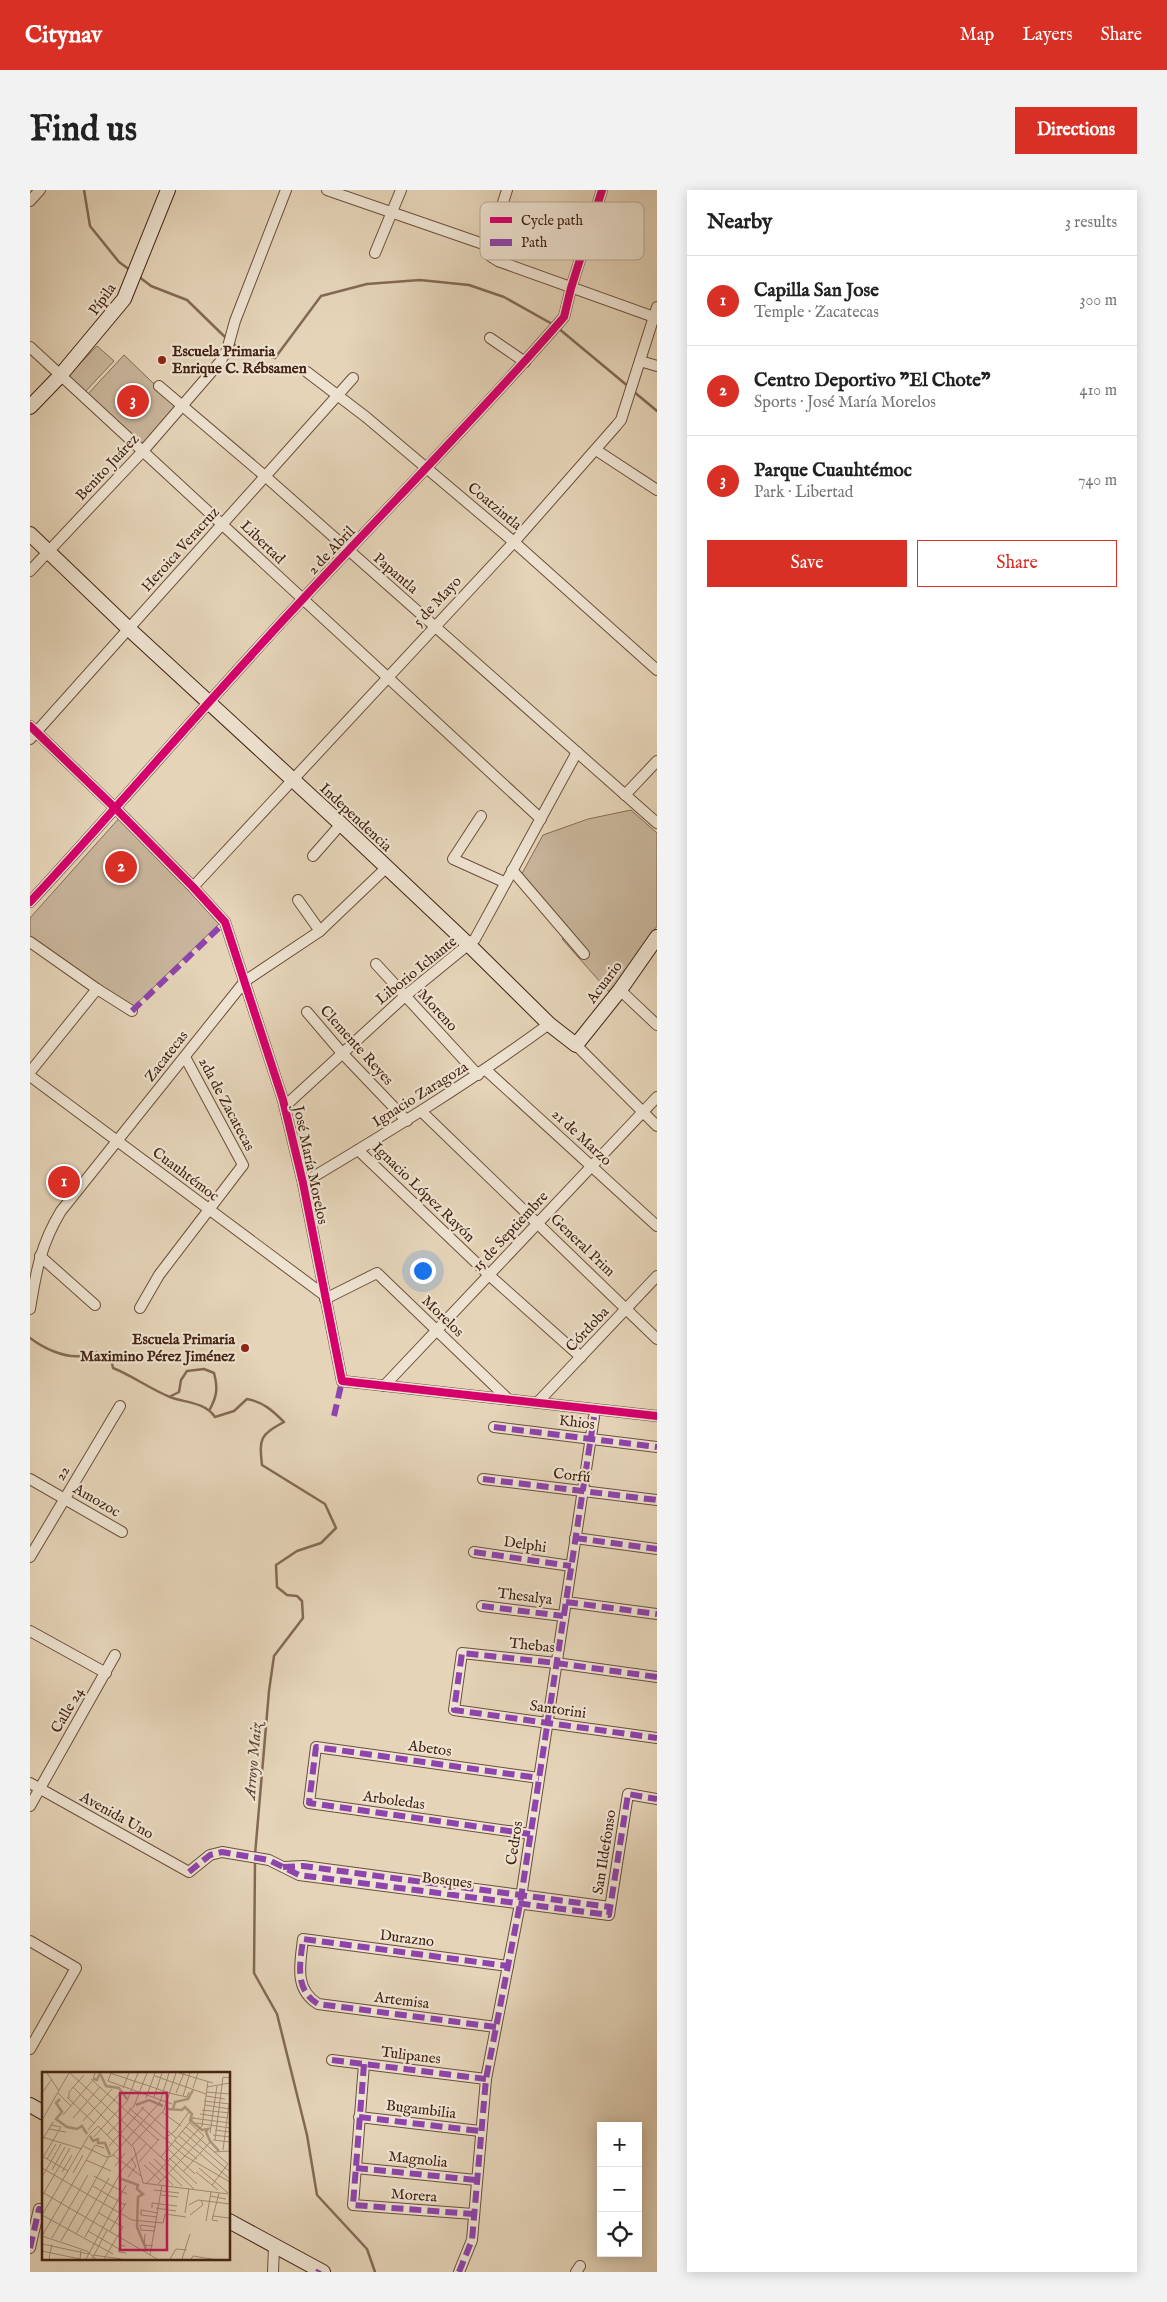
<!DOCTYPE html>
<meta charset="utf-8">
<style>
body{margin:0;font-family:"IM FELL English",serif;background:#f2f2f2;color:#222}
.controls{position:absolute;right:15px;bottom:15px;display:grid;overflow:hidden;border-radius:0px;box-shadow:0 2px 12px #0003}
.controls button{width:45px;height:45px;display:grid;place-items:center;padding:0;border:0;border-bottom:1px solid #e0e0e0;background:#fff;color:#222;font:25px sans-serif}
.you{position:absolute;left:392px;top:1080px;width:18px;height:18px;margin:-12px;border:4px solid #fff;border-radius:50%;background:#1a73e8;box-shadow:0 0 0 8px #1a73e833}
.badge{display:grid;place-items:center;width:32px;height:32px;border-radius:50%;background:#d93025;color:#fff;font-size:16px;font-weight:700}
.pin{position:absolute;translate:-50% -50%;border:2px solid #fff;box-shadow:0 1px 5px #0006}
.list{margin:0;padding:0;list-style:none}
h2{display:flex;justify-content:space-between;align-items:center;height:65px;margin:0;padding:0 20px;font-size:21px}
h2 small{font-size:16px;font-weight:400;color:#767676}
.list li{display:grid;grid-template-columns:32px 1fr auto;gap:15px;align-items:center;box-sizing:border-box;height:90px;padding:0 20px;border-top:1px solid #e0e0e0}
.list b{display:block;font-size:19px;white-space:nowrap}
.list p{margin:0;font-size:16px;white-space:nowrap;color:#767676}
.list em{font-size:16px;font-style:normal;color:#767676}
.actions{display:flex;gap:10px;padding:15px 20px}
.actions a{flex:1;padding:11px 0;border:1px solid #d93025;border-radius:0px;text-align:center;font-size:18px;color:#d93025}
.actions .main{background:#d93025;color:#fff}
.icon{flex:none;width:28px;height:28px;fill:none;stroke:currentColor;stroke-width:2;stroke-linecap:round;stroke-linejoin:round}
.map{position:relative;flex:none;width:627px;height:2082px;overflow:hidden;border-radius:0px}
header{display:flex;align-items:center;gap:30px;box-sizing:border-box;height:70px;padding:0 25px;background:#d93025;color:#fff}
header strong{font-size:24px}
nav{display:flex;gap:28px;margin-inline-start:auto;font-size:18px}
.intro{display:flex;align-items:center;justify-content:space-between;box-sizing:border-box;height:120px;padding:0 30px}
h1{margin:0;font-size:35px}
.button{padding:12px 22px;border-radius:0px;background:#d93025;color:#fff;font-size:18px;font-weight:700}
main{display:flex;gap:30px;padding:0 30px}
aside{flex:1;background:#fff;border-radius:0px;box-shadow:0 2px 12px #0003}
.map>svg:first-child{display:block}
.green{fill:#c9b69c;stroke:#866c58}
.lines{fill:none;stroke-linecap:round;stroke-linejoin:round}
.stream{stroke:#836954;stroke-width:2.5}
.street-casing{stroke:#6c4f3c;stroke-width:12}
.secondary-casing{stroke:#432313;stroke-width:16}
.street{stroke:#eee3d1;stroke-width:10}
.secondary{stroke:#eee3d1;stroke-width:14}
.quiet{stroke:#8e44ad;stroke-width:6;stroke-dasharray:12 6;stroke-linecap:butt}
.cycleway-casing{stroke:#eee3d1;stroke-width:11}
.cycleway{stroke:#d6006c;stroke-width:8}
.poi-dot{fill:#8f2418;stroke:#eee3d1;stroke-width:2}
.labels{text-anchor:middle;stroke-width:4.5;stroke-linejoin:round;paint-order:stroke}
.street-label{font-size:15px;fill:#432313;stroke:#eee3d1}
.poi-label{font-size:15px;font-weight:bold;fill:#432313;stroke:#eee3d1;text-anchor:start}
.water-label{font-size:16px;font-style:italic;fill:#634634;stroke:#eee3d1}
.inset-river{fill:none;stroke:#ae9880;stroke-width:2.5}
.inset-road{fill:none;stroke:#a48d76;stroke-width:1}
.view{fill:#c2185b;fill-opacity:0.15;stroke:#c2185b;stroke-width:2.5}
.inset-edge{fill:none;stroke:#432313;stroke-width:2.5}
.key{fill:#eee3d1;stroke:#bba998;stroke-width:1}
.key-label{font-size:14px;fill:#432313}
</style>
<header>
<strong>Citynav</strong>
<nav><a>Map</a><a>Layers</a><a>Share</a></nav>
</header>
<div class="intro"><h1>Find us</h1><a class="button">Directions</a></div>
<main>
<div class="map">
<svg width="627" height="2082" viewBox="0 0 627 2082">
<rect width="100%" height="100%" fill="#e5d4b8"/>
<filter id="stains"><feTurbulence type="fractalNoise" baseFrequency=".004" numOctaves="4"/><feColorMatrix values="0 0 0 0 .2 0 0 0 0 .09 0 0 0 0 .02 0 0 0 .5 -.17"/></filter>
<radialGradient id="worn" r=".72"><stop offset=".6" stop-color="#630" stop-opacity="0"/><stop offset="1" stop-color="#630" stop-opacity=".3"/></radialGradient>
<g class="green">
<polygon points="67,156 84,171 54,203 37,187"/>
<polygon points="94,165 148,217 113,256 57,205"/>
<polygon points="601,620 627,643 627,736 580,803 532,749 538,744 489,689 513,645 558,629"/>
<polygon points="91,626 189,734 102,818 0,746 0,728"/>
</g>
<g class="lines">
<g class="stream">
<polyline points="54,0 60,36 89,72 100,80"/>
<polyline points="108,86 121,96 157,110 196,148"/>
<polyline points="528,138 599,197"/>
<polyline points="202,154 245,168 291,106 337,94 390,90 439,95 474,107 524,135"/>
<polyline points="603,201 627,221"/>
<path d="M0,1148c13,10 34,20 51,18 5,0 11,-3 15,-4l16,11 1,5c20,8 37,21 57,29 16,6 35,5 45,20l19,-6 13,-12c16,3 25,11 37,23 -24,13 -25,16 -22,43l63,39 11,24 -15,15 -24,8 -21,14 1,22 10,8 10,1 5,5 1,17 -29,38 -5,35 -14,164"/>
<path d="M141,1206l8,-4 2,-12 6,-9 17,-2 10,4c4,15 3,23 -4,36"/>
<polyline points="225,1670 224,1783 247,1824 277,1945 287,2005 337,2059 345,2082"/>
</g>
<g class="street-casing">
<g id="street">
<polyline points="297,0 459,56"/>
<polyline points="477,0 459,56 460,66 468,71 627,128"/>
<polyline points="0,11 10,0"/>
<polyline points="345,63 371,0"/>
<polyline points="460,148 495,172"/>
<polyline points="0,157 511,629"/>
<polyline points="610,171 627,176"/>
<polyline points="277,182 336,227 484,352 627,480"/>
<polyline points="129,196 236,287 627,633"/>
<polyline points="566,260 627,300"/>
<polyline points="0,381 113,261 190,172 197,160 205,131 256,0"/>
<polyline points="0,536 86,619 163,697 195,732 253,910 273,993 312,1191 627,1226"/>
<polyline points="0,549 323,188"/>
<polyline points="595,605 627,571"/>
<polyline points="451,626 423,669 474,692"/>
<polyline points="283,666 311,634"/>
<polyline points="482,680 554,764"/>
<polyline points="163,697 484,352 586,236 591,230 627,117"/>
<polyline points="268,710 290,741"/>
<path d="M0,712c92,-99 179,-203 272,-302 87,-94 178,-186 262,-283l7,-29 31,-98"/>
<polyline points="0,752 67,799 102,821"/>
<polyline points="346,774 448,885"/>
<polyline points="590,800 627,835"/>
<polyline points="277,822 312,863 377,931"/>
<polyline points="546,855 627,936"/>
<polyline points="456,880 627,1036"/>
<polyline points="0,882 67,799"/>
<polyline points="0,886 294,1105"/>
<polyline points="255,916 375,806 445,749 547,562"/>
<polyline points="392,922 627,1149"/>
<polyline points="328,960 459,1085 551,1167"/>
<path d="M273,993c84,-50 167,-101 246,-159"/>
<polyline points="10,1066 65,1115"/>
<polyline points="295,1109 347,1083 479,1210"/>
<polyline points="110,1118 129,1085 213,975 155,867"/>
<path d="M0,1119c6,-38 11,-65 31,-98l184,-230 75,-50 66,-63"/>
<polyline points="354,1196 627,907"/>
<polyline points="508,1212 627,1086"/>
<polyline points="464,1237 627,1257"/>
<polyline points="0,1289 92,1342"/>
<polyline points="453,1289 627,1310"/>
<polyline points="545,1348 627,1359"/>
<polyline points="444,1362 541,1376"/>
<polyline points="0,1367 90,1216"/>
<polyline points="536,1412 627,1424"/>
<polyline points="452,1416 533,1426"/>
<polyline points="0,1441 76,1483"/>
<polyline points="627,1487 526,1473 432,1463 424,1520 627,1548"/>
<polyline points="0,1593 159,1682 180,1665 192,1662 239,1670 269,1685 579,1725 598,1604 627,1609"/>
<polyline points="0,1616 85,1465"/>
<polyline points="500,1644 279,1613 286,1557 509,1588"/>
<polyline points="254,1677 273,1676 580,1717"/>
<polyline points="0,1751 46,1778 0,1859"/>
<path d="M466,1837l-178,-23c-24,-15 -18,-39 -15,-65l205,27"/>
<polyline points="302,1870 456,1889"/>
<polyline points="334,1874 323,2015 443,2024"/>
<polyline points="329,1927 450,1941"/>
<polyline points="326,1978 446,1990"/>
<polyline points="0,2058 9,2019 14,2020"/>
<polyline points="243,2082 244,2057"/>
<polyline points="429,2082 442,2050 456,1889 490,1714 564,1227"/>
<polyline points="546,2082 550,2076"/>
</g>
</g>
<g class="secondary-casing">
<g id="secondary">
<polyline points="0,217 29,187 94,109 138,0"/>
<polyline points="0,344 99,439 311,634 440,756 519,834 546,855 590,800 627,747"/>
<polyline points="0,1915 14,1923"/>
<polyline points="199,2031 293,2082"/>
</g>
</g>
<use href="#street" class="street"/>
<use href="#secondary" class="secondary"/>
<g class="quiet">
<polyline points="102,821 195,732"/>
<polyline points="304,1226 312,1191"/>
<polyline points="464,1237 627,1257"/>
<polyline points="453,1289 627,1310"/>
<polyline points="545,1348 627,1359"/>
<polyline points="444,1362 541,1376"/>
<polyline points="536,1412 627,1424"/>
<polyline points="452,1416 533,1426"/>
<polyline points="627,1487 526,1473 432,1463 424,1520 627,1548"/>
<polyline points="500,1644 279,1613 286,1557 509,1588"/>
<polyline points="253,1677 273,1676 580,1717"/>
<polyline points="159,1682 180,1665 192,1662 239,1670 269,1685 579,1725 598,1604 627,1609"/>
<path d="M466,1837l-178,-23c-24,-15 -18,-39 -15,-65l205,27"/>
<polyline points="302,1870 456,1889"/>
<polyline points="334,1874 323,2015 443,2024"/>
<polyline points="329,1927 450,1941"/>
<polyline points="326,1978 446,1990"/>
<polyline points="0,2058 9,2019 14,2020"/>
<polyline points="288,2082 289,2080"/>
<polyline points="429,2082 442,2050 456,1889 490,1714 564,1227"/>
</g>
<g class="cycleway-casing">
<g id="cycleway">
<polyline points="0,536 86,619 163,697 195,732 253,910 273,993 312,1191 627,1226"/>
<path d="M0,712c92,-99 179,-203 272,-302 87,-94 178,-186 262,-283l7,-29 31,-98"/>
</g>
</g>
<use href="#cycleway" class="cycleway"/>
</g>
<g class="poi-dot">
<circle cx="132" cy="170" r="5"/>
<circle cx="215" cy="1158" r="5"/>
</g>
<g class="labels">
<g class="street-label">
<text transform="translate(72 109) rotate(-54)" y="5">Pípila</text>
<text transform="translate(77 277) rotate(-47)" y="5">Benito Juárez</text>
<text transform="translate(465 316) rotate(40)" y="5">Coatzintla</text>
<text transform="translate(233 352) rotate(44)" y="5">Libertad</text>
<text transform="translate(150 359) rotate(-48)" y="5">Heroica Veracruz</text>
<text transform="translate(301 360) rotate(-46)" y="5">2 de Abril</text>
<text transform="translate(366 383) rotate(41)" y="5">Papantla</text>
<text transform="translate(407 411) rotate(-47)" y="5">5 de Mayo</text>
<text transform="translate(326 627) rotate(43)" y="5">Independencia</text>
<text transform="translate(386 780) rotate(-39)" y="5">Liborio Ichante</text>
<text transform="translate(574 792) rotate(-53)" y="5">Acuario</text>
<text transform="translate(408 820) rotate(47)" y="5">Moreno</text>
<text transform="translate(327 855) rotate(48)" y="5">Clemente Reyes</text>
<text transform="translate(136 866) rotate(-52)" y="5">Zacatecas</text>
<text transform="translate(390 904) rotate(-32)" y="5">Ignacio Zaragoza</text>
<text transform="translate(197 914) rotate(62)" y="5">2da de Zacatecas</text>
<text transform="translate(552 947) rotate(43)" y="5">21 de Marzo</text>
<text transform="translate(281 975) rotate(78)" y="5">José María Morelos</text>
<text transform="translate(156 984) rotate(37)" y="5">Cuauhtémoc</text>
<text transform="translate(394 1002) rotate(44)" y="5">Ignacio López Rayón</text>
<text transform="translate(480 1041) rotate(-47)" y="5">15 de Septiembre</text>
<text transform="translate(553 1055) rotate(44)" y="5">General Prim</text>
<text transform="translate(413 1126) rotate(44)" y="5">Morelos</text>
<text transform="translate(557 1139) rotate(-47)" y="5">Córdoba</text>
<text transform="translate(547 1232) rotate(7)" y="5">Khios</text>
<text transform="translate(32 1283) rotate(-59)" y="5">22</text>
<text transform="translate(542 1285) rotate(7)" y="5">Corfú</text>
<text transform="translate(67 1310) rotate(30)" y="5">Amozoc</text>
<text transform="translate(495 1354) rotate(8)" y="5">Delphi</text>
<text transform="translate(495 1406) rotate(7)" y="5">Thesalya</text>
<text transform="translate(502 1455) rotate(6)" y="5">Thebas</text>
<text transform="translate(528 1519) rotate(8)" y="5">Santorini</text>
<text transform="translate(37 1520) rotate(-60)" y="5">Calle 24</text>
<text transform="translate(400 1558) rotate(8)" y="5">Abetos</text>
<text transform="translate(364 1610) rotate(8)" y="5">Arboledas</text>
<text transform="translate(87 1625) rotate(29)" y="5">Avenida Uno</text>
<text transform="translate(484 1653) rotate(-81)" y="5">Cedros</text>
<text transform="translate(574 1662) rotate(-81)" y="5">San Ildefonso</text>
<text transform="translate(417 1690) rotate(7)" y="5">Bosques</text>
<text transform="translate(377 1748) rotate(7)" y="5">Durazno</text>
<text transform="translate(372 1810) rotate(7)" y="5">Artemisa</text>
<text transform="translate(381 1865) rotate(7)" y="5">Tulipanes</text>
<text transform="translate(391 1919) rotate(7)" y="5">Bugambilia</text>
<text transform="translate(388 1969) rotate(6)" y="5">Magnolia</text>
<text transform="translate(384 2005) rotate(4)" y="5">Morera</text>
</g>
<g class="poi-label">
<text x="142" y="166">Escuela Primaria<tspan x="142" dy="17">Enrique C. Rébsamen</tspan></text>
<text x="205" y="1154" text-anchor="end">Escuela Primaria<tspan x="205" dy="17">Maximino Pérez Jiménez</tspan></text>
</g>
<g class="water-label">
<text transform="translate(222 1571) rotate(-85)" y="6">Arroyo Maiz</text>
</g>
</g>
<g transform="translate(12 1882)">
<rect width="188" height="188" fill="#e5d4b8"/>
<path class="inset-river" d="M52,7l3,1 3,-7 6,13 13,2 8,11M18,27l-4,4 6,9 -6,7 11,8 10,2 5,-3 5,8M94,33l13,-5 14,6M124,37l16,1 3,-3 7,7 -2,6 12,10 6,-1 -2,3 4,9 9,10M131,37l2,-7 13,-3 5,-9M48,64l3,5 5,-2v4h7l5,12M77,106l19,7 -1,4 6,5 -5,3 -1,30 9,22"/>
<path class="inset-road" d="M5,1l12,18M28,1l91,84M68,1l63,21 14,3 2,-5M69,1l-3,8 64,23M137,1l34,10M113,4l51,18M49,7l67,61M31,15l61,61 9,35 85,11M165,15l23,-4M81,16l6,-15M151,16l5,-15M164,20l24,2M0,21l10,-14M16,21l13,13M134,21l8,-20M141,24l7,-23M164,24l19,3M25,25l27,26M112,25l8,-24M27,26v-6l15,-17M104,26l9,-25M162,29l26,3M163,33l25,4M99,35l35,31M87,36l56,48 45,26M160,38l28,3M120,40l19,14M158,42l28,4M21,43l30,-35 2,-7M152,45l-33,40 33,32M31,46l27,-31M150,46l38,5M0,48l27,-47M41,49l29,-32M154,51l34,5M144,55l42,37 -16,21M7,57l17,3M46,58l33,-38M173,58l15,2M140,59l48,41M168,61l7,-47M65,63l27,-29 13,-33M171,63l17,2M137,64l51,43M0,65l40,12M52,65l7,-8 18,18M123,66l10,-7 14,-19M0,68l11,-18M132,68l23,19M171,68l17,2M173,68l8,-63 7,1M90,73l32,-35 12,-37M41,74l23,11M67,74l35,-39M125,76l28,26M181,78l6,-46M172,80l16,-1M71,83l28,21M0,84l26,15M64,85l6,-1 48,-54 9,-29M127,86l28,26M0,87l19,-32 -10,-2M5,87l9,-15M112,87l28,27M44,88l25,11M97,90l20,-23M107,90l24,23M102,93l17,16M73,94l10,-13M0,96l90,52 31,3 2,-9 21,3M157,96l29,25M10,98l13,-23M20,100l10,-17M141,100l27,-30M154,100l22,18M31,101l10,-18M52,104l33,18M0,105l19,-33M86,105l8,-11 -5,-8M105,111l55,-57 6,-45M116,112l46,-48 -14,-13M51,114l32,19M112,118l25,3M0,120l115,67M119,123l17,2M0,124l28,-48M168,124l16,3M147,133l9,-5 32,4M110,136v-5l25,3M114,136l20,3M99,138v5l16,2M99,138l17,3M57,141l24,14 -19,32M143,141l4,-25M0,143l71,39M0,143l47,-80 9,-9 3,3 26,-28 11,-28M148,143l13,-10 -2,-5M171,144l16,2M164,149l5,-29M176,149l-6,-1 7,-27M46,159l31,18M68,159l16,-28M113,159l-14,-1 -1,-5 16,2M34,162l33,-56M103,162l-1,11 9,1M0,164l53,-91 9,3M0,164l45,15 9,8M43,165l37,-67 24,-26M10,166l36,-63M19,169l48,-85M0,172l47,10M83,174l-5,-1 -1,7 7,1M0,179l38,8 1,-9M51,183l28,4M108,183l12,-70M7,187l3,-15M44,187l40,-74M50,187l15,-29M128,187l6,-10 11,1M140,187l8,-25M149,187l2,-3 19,3"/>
<path class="view" d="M78,21h47v157h-47z"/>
<rect width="188" height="188" class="inset-edge"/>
</g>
<rect x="450" y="12" width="164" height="58" rx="8" class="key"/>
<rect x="460" y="27" width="22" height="6" fill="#d6006c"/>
<rect x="460" y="49" width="22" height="7" fill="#8e44ad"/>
<g class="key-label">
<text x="491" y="35">Cycle path</text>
<text x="491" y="57">Path</text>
</g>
<rect width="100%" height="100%" filter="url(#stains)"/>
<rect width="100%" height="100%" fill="url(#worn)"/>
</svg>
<div class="controls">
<button>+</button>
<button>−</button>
<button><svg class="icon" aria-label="locate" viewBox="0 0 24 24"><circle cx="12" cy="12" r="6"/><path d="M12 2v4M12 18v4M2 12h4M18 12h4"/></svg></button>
</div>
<div class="you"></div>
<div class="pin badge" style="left:34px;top:992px">1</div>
<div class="pin badge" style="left:91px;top:677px">2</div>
<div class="pin badge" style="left:103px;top:211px">3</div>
</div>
<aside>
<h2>Nearby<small>3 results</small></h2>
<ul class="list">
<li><span class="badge">1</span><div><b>Capilla San Jose</b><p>Temple · Zacatecas</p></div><em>300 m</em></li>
<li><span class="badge">2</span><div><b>Centro Deportivo &quot;El Chote&quot;</b><p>Sports · José María Morelos</p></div><em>410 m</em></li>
<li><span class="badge">3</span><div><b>Parque Cuauhtémoc</b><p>Park · Libertad</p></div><em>740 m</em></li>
</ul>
<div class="actions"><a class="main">Save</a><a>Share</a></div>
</aside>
</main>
